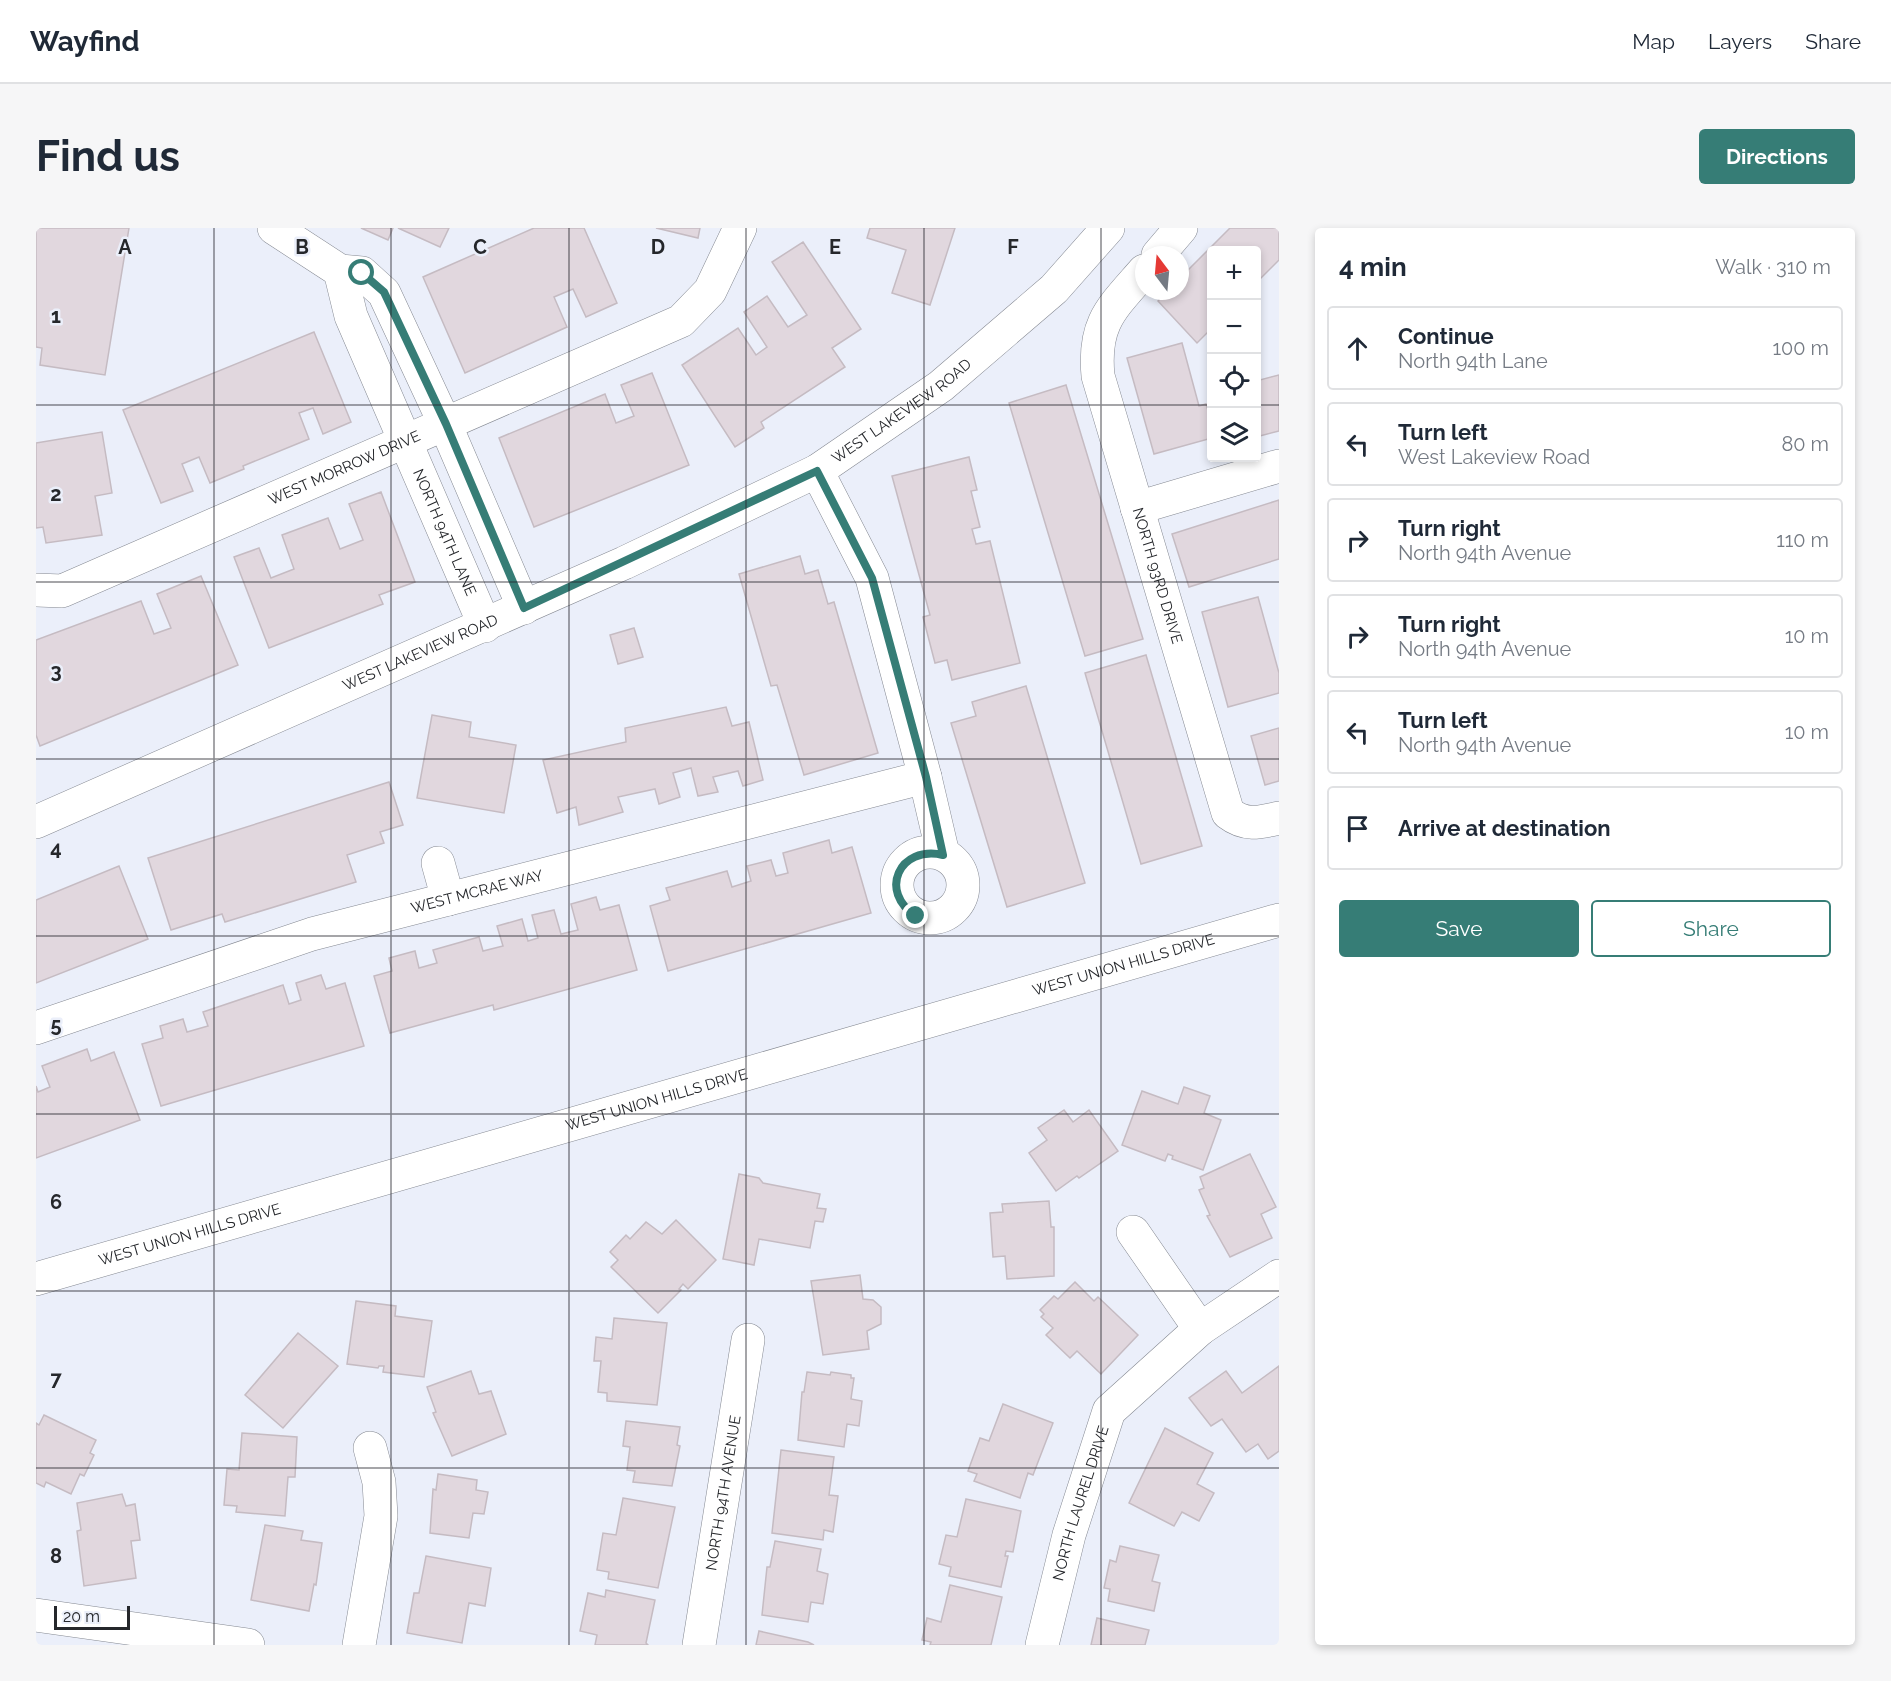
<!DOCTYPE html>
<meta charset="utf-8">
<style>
body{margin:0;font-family:Raleway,sans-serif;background:#f6f6f7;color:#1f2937}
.controls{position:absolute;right:18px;top:18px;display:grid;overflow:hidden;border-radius:6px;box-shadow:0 3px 9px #0003}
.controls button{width:54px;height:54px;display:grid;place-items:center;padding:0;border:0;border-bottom:2px solid #e0e1e3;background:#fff;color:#1f2937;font:30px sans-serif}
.compass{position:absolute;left:1099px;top:18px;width:54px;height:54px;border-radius:50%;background:#fff;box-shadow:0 3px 9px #0003;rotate:344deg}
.scale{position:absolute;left:18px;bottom:15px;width:76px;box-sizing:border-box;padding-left:6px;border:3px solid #25272b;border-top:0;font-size:16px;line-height:21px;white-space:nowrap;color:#25272b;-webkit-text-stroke:4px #ebeffa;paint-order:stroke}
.stop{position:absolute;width:18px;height:18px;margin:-14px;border:4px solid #367d76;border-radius:50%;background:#fff}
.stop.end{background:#367d76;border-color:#fff;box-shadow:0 2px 6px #0008}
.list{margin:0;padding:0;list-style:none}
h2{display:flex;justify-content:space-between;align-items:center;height:78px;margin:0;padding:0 24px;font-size:26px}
h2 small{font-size:20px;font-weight:400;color:#747a83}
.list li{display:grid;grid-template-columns:39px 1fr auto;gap:18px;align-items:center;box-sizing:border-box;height:84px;margin:0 12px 12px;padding:0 12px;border:2px solid #e0e1e3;border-radius:6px}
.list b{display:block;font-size:22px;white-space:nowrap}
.list p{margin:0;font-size:20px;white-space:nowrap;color:#747a83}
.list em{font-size:20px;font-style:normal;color:#747a83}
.actions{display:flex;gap:12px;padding:18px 24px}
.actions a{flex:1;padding:14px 0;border:2px solid #367d76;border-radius:6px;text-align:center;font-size:21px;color:#367d76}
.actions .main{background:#367d76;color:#fff}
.icon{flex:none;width:33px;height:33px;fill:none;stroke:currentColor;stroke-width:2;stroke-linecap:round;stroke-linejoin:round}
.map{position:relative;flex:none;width:1243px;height:1417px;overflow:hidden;border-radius:6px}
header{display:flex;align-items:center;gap:36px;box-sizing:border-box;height:84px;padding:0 30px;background:#fff;border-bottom:2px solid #e0e1e3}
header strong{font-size:28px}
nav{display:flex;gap:33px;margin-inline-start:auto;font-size:21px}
.intro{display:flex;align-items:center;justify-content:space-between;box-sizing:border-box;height:144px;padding:0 36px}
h1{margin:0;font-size:42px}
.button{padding:15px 27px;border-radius:6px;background:#367d76;color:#fff;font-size:21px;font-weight:700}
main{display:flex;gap:36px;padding:0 36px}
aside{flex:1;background:#fff;border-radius:6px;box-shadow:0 3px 9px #0003}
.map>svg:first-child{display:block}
.building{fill:#e1d7de;stroke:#c5bbc2;stroke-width:1.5}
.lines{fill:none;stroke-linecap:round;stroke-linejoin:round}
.minor-casing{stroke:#858992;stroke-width:34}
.major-casing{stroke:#858992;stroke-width:34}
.minor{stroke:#fff;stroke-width:33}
.major{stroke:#fff;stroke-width:33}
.route{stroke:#367d76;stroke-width:8}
.grid{fill:none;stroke:#25272b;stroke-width:1.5;stroke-opacity:0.55}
.labels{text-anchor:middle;stroke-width:5;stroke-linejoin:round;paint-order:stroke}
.street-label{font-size:15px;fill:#25272b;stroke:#ebeffa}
.grid-label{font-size:20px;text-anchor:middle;font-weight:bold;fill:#25272b;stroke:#ebeffa;stroke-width:5;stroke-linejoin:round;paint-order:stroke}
</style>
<header>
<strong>Wayfind</strong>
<nav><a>Map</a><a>Layers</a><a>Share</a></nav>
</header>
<div class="intro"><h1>Find us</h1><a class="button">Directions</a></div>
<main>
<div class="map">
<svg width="1243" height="1417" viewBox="0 0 1243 1417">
<rect width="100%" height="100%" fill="#ebeffa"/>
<g class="building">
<polygon points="0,0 93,0 69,147 4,137 6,120 0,119"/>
<polygon points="325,0 357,0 352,12"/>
<polygon points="362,0 413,0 404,19"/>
<polygon points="498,0 548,0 581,75 550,89 537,61 518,69 531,99 429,145 387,49"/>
<polygon points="620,0 664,0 662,10"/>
<polygon points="834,0 919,0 894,77 856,65 870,22 831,10"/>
<polygon points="1194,0 1243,0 1243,32 1220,55 1220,22 1176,22 1176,100 1161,115 1122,73 1131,63 1144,63 1144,50"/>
<polygon points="767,14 825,101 796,120 809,139 725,194 728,200 699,219 646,137 702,100 720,127 731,119 708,84 731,68 752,99 771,87 736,34"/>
<polygon points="278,104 315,194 287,206 277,180 263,185 273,211 207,238 208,241 174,255 163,229 146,236 157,263 125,275 87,182"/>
<polygon points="1146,115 1163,178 1170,176 1176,196 1176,210 1118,226 1091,130"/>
<polygon points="616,145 653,237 498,299 463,210 569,166 580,195 598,188 585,157"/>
<polygon points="1243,147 1243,203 1220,209 1220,153"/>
<polygon points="1030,157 1107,411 1049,428 973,175"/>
<polygon points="66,204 76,265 59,268 66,307 10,315 7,299 0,300 0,215"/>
<polygon points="933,229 941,262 935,263 944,299 936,301 940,316 954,313 984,435 916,452 911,432 899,435 887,389 894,387 856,248"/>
<polygon points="345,264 379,354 343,367 347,376 233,420 198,329 223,320 235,350 258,341 246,307 292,290 304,321 327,312 313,276"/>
<polygon points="1243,272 1243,331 1153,359 1136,306"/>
<polygon points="764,328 769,346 782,342 792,376 798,374 842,525 768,547 741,457 735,458 703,346"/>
<polygon points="165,348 202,437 4,518 0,507 0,412 105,373 118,406 135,400 121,366"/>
<polygon points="1222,369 1243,445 1243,465 1192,479 1166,384"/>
<polygon points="598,400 607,429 582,436 574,407"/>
<polygon points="1110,427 1166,618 1105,636 1049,445"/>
<polygon points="990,458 1049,655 971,679 915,495 940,488 936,474"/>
<polygon points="690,479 696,498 713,494 727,552 707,558 702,543 677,549 682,564 662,568 655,540 637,545 644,569 623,576 619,561 582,569 587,584 543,597 540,579 521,585 507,532 590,514 589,500"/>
<polygon points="396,487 435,494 433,509 480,517 468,585 381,570"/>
<polygon points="1243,500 1243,553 1229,557 1215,508"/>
<polygon points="353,554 367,597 344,604 348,615 311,627 320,654 189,694 186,686 135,702 112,630"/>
<polygon points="793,612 796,625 816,619 835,685 632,743 614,678 634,672 630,660 691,643 696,659 715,653 711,638 735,632 740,648 752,645 747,625"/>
<polygon points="83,638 112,711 0,755 0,672"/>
<polygon points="560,669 564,682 583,677 601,742 458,782 457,777 354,805 338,748 356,743 353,730 379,723 383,740 401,735 397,722 443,709 447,723 467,718 461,698 486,691 492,713 502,710 496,687 518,682 525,706 542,702 535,676"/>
<polygon points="285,747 290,761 309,755 328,818 125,878 106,816 127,810 124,798 147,791 151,804 172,798 167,784 247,757 253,776 265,772 260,755"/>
<polygon points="51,821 55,833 78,824 104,892 0,930 0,858 2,864 14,859 6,838"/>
<polygon points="1148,859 1174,868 1168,885 1185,892 1167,942 1136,931 1137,928 1132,926 1129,933 1086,917 1106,863 1142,876"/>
<polygon points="1028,882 1037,894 1053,882 1082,923 1043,950 1041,948 1020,963 993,925 1011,912 1002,900"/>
<polygon points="1214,926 1240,979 1225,986 1236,1010 1194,1029 1171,988 1174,987 1163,962 1168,960 1164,949"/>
<polygon points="703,946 723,950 727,955 784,966 781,980 790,981 787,994 779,993 774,1020 723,1011 718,1037 687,1031"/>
<polygon points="1013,973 1015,999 1018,999 1018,1048 971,1051 969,1028 957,1029 954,985 967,984 966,976"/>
<polygon points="640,992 680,1032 652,1061 647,1056 643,1061 645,1062 622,1085 575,1039 582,1032 574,1024 590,1007 594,1011 610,994 626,1006"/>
<polygon points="824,1047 827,1071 837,1072 845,1079 845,1096 831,1103 833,1121 787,1127 775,1053"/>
<polygon points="1039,1054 1058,1073 1062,1069 1102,1107 1065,1146 1041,1123 1034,1130 1010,1107 1017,1100 1005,1089 1008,1086 1004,1082 1018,1068 1022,1071"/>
<polygon points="320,1073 360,1078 359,1088 396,1093 388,1149 347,1144 348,1138 343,1138 342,1140 311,1136"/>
<polygon points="578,1090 631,1095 621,1177 571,1173 571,1165 562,1164 565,1133 558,1133 560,1109 576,1111"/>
<polygon points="262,1105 302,1138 247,1200 209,1167"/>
<polygon points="1243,1138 1243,1223 1232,1231 1222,1216 1210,1224 1186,1191 1175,1198 1153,1170 1190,1143 1206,1165"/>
<polygon points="435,1143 443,1166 455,1163 470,1206 416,1228 397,1185 400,1184 391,1159"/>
<polygon points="771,1144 794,1147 795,1144 815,1147 815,1150 818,1150 815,1171 826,1173 823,1198 811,1196 808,1219 762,1212 766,1164 768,1164"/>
<polygon points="967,1176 1017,1195 997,1247 992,1245 984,1270 938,1253 941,1246 932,1243 944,1210 953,1213"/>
<polygon points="8,1187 60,1212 54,1225 58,1227 48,1248 44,1246 35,1266 10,1254 8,1259 0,1255 0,1195 3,1197"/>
<polygon points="590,1193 644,1199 641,1217 644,1218 636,1258 597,1254 599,1243 591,1242 594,1219 587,1218"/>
<polygon points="1129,1200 1177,1225 1161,1256 1178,1265 1163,1293 1146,1284 1138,1298 1093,1275"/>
<polygon points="206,1205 261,1209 259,1249 252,1249 249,1288 200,1284 201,1278 188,1277 191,1241 203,1242"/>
<polygon points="745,1222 798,1229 793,1267 802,1268 797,1304 788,1302 787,1312 736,1305"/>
<polygon points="402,1246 441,1252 440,1262 452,1264 448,1286 437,1285 433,1310 394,1305 397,1261 400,1262"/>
<polygon points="86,1266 90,1278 99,1276 104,1312 95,1313 100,1350 48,1358 41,1303 45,1302 41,1275"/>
<polygon points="587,1270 639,1279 622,1360 572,1351 573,1344 561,1342 567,1305 580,1307"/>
<polygon points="930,1271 985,1283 977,1324 970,1323 969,1328 972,1328 965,1359 913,1348 915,1339 903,1336 910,1307 921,1309"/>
<polygon points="229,1297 267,1303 265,1312 286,1315 280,1357 278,1356 273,1383 215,1372"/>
<polygon points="739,1313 785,1321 781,1343 792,1346 787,1376 775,1374 772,1394 726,1387 731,1339 734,1339"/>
<polygon points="1084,1318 1123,1327 1116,1353 1124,1355 1118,1383 1072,1373 1074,1361 1068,1360 1074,1332 1080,1334"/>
<polygon points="390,1328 455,1340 449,1378 433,1375 426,1415 371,1405 378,1365 383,1365"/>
<polygon points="914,1357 966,1369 955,1417 894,1417 895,1414 886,1412 891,1390 905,1394"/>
<polygon points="570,1362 619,1372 610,1415 612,1417 559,1417 561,1407 544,1403 552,1365 569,1369"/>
<polygon points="1061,1390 1113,1402 1109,1417 1055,1417"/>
<polygon points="723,1403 772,1414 778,1417 720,1417"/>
</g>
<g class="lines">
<g class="minor-casing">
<g id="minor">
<polyline points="238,0 304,43 326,45 348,65 409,196 488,380"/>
<polyline points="1122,27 1145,0"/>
<path id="s1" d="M304,43l11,45 134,310"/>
<path id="s2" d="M1108,43c-33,38 -51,52 -46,105l130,437c17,13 30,10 51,5"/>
<polyline points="781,243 836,350 889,549 907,626"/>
<polyline points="1101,280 1243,238"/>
<path id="s3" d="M0,362l26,1 619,-270 29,-30 30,-63"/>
<path id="s4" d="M0,594l588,-259 193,-92 124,-85 113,-97 54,-61"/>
<circle cx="894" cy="657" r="33"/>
<polyline points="402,635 412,671"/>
<path id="s5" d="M0,800l276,-94 613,-157"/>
<polyline points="1097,1004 1164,1101"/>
<polyline points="0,1387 212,1417"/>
<polyline points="323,1417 345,1288 343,1254 334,1220"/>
<path id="s6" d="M663,1417l49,-305"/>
<path id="s7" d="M1006,1417l27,-110 40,-124 91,-82 79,-53"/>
</g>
</g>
<g class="major-casing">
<g id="major">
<path id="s8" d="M0,1051l1243,-359"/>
</g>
</g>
<use href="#minor" class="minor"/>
<use href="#major" class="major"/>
</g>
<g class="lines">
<path class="route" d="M326,45l22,19 62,132 78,184 293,-137 55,107 54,199 17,78c-44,-10 -65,37 -27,61"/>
</g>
<path class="grid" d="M178,0v1417M355,0v1417M533,0v1417M710,0v1417M888,0v1417M1065,0v1417M0,177h1176M1220,177h23M0,354h1243M0,531h1243M0,708h1243M0,886h1243M0,1063h1243M0,1240h1243"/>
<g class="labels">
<g class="street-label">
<text dy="5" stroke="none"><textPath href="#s4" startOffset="960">WEST LAKEVIEW ROAD</textPath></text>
<text dy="5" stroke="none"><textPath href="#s3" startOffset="334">WEST MORROW DRIVE</textPath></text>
<text dy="5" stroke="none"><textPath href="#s1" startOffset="282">NORTH 94TH LANE</textPath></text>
<text dy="5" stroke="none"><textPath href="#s2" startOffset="328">NORTH 93RD DRIVE</textPath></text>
<text dy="5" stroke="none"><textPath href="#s4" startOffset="420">WEST LAKEVIEW ROAD</textPath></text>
<text dy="5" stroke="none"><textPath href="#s5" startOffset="462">WEST MCRAE WAY</textPath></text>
<text dy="5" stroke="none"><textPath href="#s8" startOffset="1132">WEST UNION HILLS DRIVE</textPath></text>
<text dy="5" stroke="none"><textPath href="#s8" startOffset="646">WEST UNION HILLS DRIVE</textPath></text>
<text dy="5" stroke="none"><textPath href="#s8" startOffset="160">WEST UNION HILLS DRIVE</textPath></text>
<text dy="5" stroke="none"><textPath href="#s6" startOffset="154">NORTH 94TH AVENUE</textPath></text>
<text dy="5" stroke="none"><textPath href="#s7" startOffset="147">NORTH LAUREL DRIVE</textPath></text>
</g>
</g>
<g class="grid-label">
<text x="89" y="26">A</text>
<text x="266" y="26">B</text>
<text x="444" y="26">C</text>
<text x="622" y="26">D</text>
<text x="799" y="26">E</text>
<text x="977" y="26">F</text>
<text x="20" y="95">1</text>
<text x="20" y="273">2</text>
<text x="20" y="450">3</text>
<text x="20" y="627">4</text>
<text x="20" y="804">5</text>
<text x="20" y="981">6</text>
<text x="20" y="1158">7</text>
<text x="20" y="1335">8</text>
</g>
</svg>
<div class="controls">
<button>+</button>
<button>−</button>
<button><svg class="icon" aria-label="locate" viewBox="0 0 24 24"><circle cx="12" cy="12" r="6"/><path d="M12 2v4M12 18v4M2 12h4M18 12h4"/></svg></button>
<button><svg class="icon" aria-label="layers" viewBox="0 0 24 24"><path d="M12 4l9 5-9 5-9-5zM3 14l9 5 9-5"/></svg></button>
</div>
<svg class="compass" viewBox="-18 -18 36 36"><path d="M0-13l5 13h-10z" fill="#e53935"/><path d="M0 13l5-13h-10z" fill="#747a83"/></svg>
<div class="scale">20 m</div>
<div class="stop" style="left:326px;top:45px"></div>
<div class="stop end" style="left:880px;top:688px"></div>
</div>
<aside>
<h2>4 min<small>Walk · 310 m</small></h2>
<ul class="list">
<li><svg class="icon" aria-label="ahead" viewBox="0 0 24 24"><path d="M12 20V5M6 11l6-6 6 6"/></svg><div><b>Continue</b><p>North 94th Lane</p></div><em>100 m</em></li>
<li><svg class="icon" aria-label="left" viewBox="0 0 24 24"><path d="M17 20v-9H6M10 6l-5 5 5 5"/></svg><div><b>Turn left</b><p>West Lakeview Road</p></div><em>80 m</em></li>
<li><svg class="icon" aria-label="right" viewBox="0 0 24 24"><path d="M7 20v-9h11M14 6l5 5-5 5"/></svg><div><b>Turn right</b><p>North 94th Avenue</p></div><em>110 m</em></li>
<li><svg class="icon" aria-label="right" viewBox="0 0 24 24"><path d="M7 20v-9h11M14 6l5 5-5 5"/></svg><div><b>Turn right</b><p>North 94th Avenue</p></div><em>10 m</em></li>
<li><svg class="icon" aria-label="left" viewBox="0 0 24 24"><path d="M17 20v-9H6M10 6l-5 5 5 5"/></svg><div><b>Turn left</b><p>North 94th Avenue</p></div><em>10 m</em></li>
<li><svg class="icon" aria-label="arrive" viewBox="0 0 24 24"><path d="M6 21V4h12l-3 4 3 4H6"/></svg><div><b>Arrive at destination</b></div></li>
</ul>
<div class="actions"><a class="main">Save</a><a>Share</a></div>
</aside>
</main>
